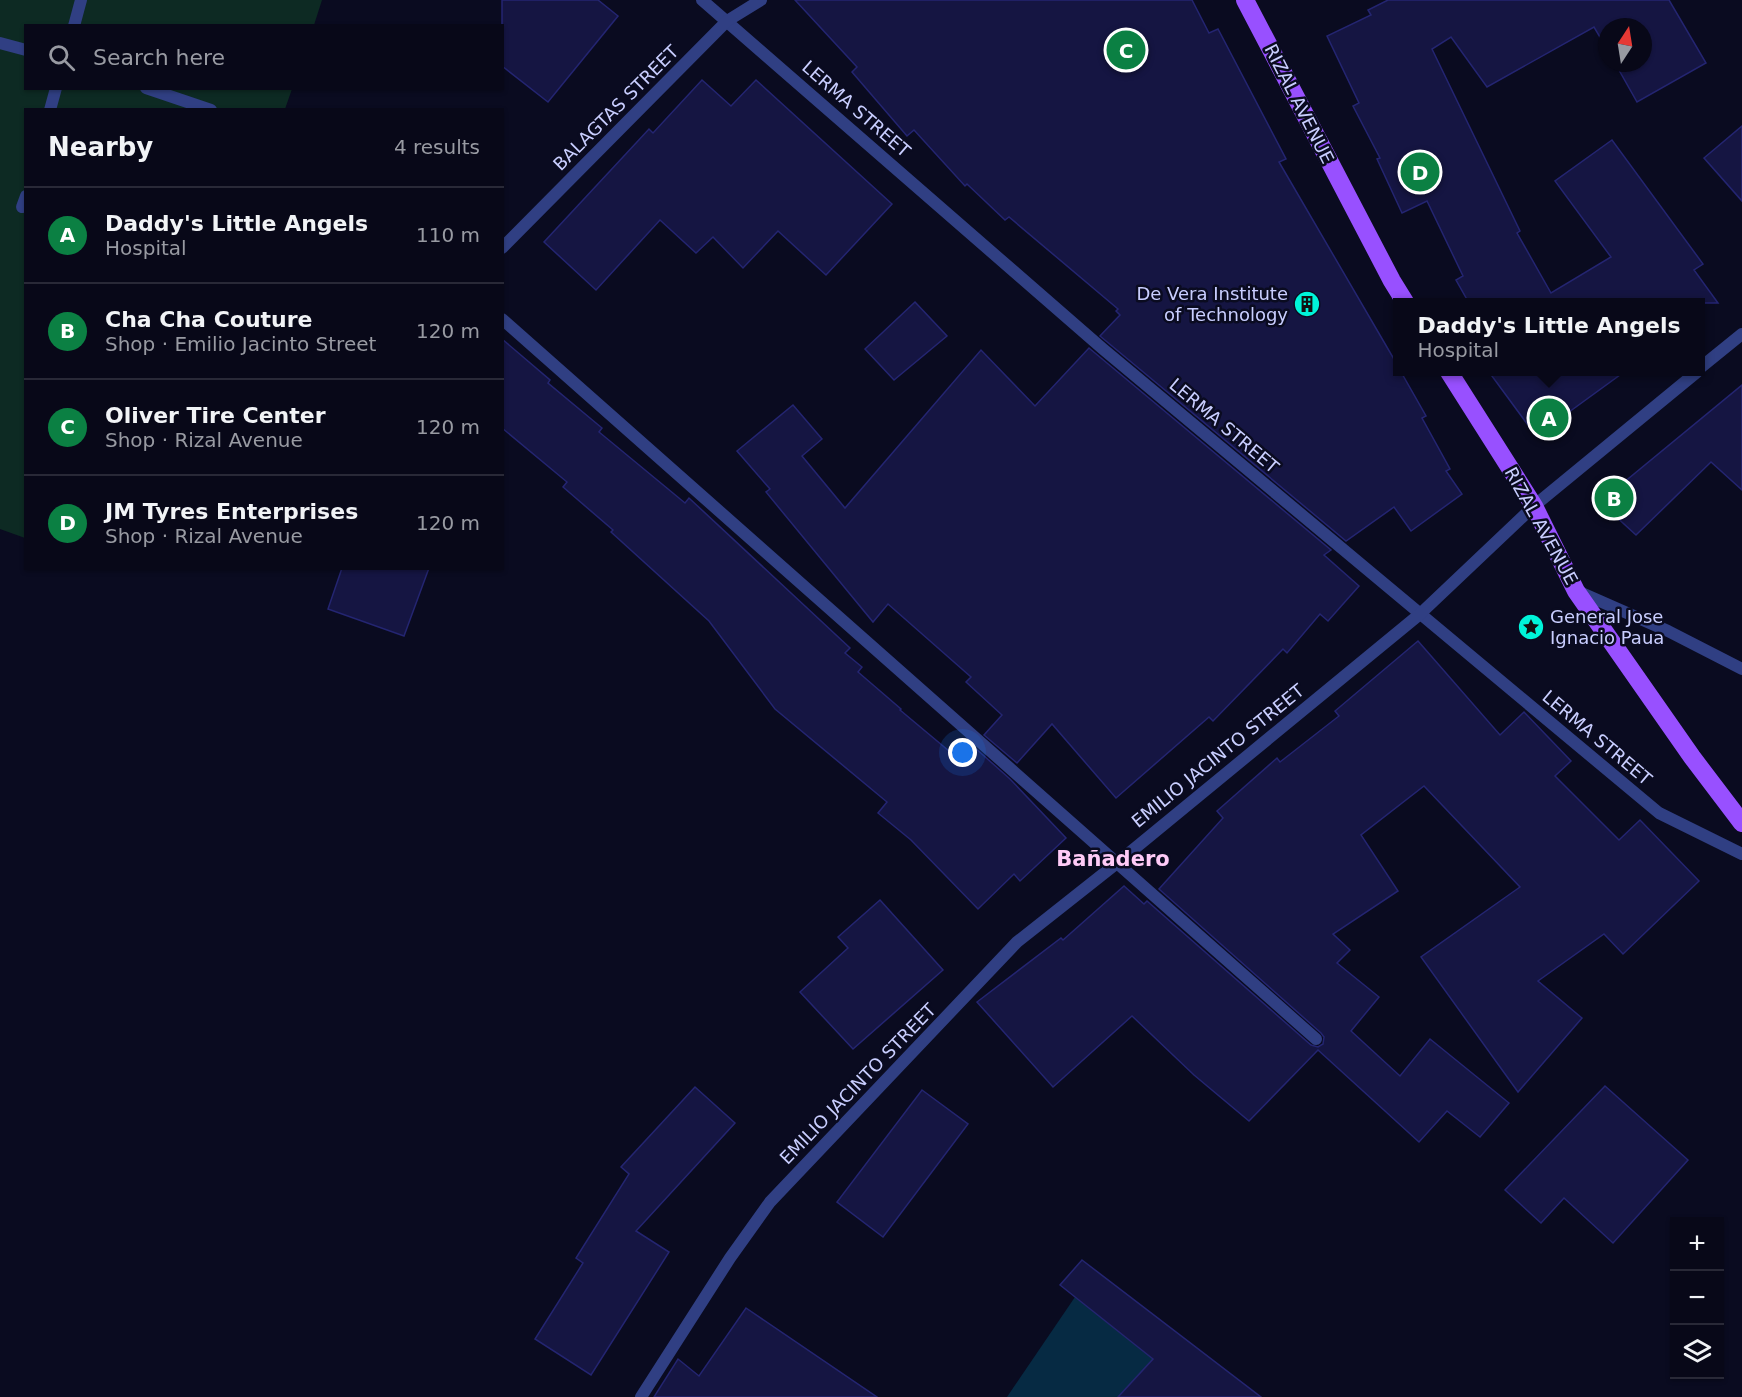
<!DOCTYPE html>
<meta charset="utf-8">
<style>
body{margin:0;font-family:"DejaVu Sans",sans-serif;background:#161625;color:#f1f3f6}
.controls{position:absolute;right:18px;bottom:18px;display:grid;overflow:hidden;border-radius:0px;box-shadow:0 2px 4px #0004}
.controls button{width:54px;height:54px;display:grid;place-items:center;padding:0;border:0;border-bottom:2px solid #292937;background:#080818;color:#f1f3f6;font:30px sans-serif}
.compass{position:absolute;left:1598px;top:18px;width:54px;height:54px;border-radius:50%;background:#080818;box-shadow:0 2px 4px #0004;rotate:12deg}
.you{position:absolute;left:963px;top:753px;width:21px;height:21px;margin:-15px;border:4px solid #fff;border-radius:50%;background:#1a73e8;box-shadow:0 0 0 9px #1a73e833}
.badge{display:grid;place-items:center;width:39px;height:39px;border-radius:50%;background:#0b8043;color:#fff;font-size:20px;font-weight:700}
.pin{position:absolute;translate:-50% -50%;border:3px solid #fff;box-shadow:0 2px 6px #0006}
.popup{position:absolute;left:1393px;top:298px;width:312px;height:78px;box-sizing:border-box;display:grid;place-content:center;border-radius:0px;background:#080818;filter:drop-shadow(0 2px 4px #0005);font-size:20px;white-space:nowrap;color:#989aa2}
.popup b{font-size:22px;color:#f1f3f6}
.popup::after{content:'';position:absolute;left:50%;top:100%;margin-left:-12px;border:12px solid transparent;border-top-color:#080818}
.list{margin:0;padding:0;list-style:none}
h2{display:flex;justify-content:space-between;align-items:center;height:78px;margin:0;padding:0 24px;font-size:26px}
h2 small{font-size:20px;font-weight:400;color:#989aa2}
.list li{display:grid;grid-template-columns:39px 1fr auto;gap:18px;align-items:center;box-sizing:border-box;height:96px;padding:0 24px;border-top:2px solid #292937}
.list b{display:block;font-size:22px;white-space:nowrap}
.list p{margin:0;font-size:20px;white-space:nowrap;color:#989aa2}
.list em{font-size:20px;font-style:normal;color:#989aa2}
.icon{flex:none;width:33px;height:33px;fill:none;stroke:currentColor;stroke-width:2;stroke-linecap:round;stroke-linejoin:round}
.map{position:relative;flex:none;width:1742px;height:1397px;overflow:hidden}
.search{position:absolute;background:#080818;box-shadow:0 2px 4px #0004;left:24px;top:24px;width:480px;height:66px;display:flex;align-items:center;gap:15px;box-sizing:border-box;padding:0 21px;border-radius:0px;color:#989aa2;font-size:22px}
.panel{position:absolute;background:#080818;box-shadow:0 2px 4px #0004;left:24px;top:108px;width:480px;height:462px;border-radius:0px}
.map>svg:first-child{display:block}
.green{fill:#0d2a23}
.water{fill:#062a43}
.building{fill:#151542;stroke:#242571;stroke-width:1.5}
.lines{fill:none;stroke-linecap:round;stroke-linejoin:round}
.lane{stroke:#303f83;stroke-width:12}
.street{stroke:#303f83;stroke-width:12}
.primary{stroke:#9850ff;stroke-width:18}
.labels{text-anchor:middle;stroke-width:5;stroke-linejoin:round;paint-order:stroke}
.street-label{font-size:18px;fill:#c9ceff;stroke:#0a0b20}
.poi-label{font-size:18px;fill:#c9ceff;stroke:#0a0b20;text-anchor:end}
.quarter-label{font-size:21px;font-weight:bold;fill:#ffcbf7;stroke:#0a0b20}
</style>
<div class="map">
<svg width="1742" height="1397" viewBox="0 0 1742 1397">
<rect width="100%" height="100%" fill="#0a0b20"/>
<polygon class="green" points="0,0 322,0 314,25 26,26 26,88 292,89 285,109 26,110 25,538 0,529"/>
<polygon class="water" points="1075,1297 1153,1359 1118,1397 1007,1397"/>
<g class="building">
<polygon points="502,0 598,0 618,16 548,102 502,66"/>
<polygon points="795,0 1192,0 1209,33 1218,29 1286,159 1279,162 1398,366 1398,372 1401,372 1426,416 1422,418 1450,469 1446,471 1462,494 1411,531 1394,507 1346,541 1100,336 1120,315 1116,311 1118,309 1009,217 1005,220 967,184 965,186 914,130 907,136 852,72 857,67"/>
<polygon points="1388,0 1669,0 1706,63 1637,102 1615,63 1643,63 1643,27 1607,27 1607,49 1594,27 1487,87 1451,37 1432,49 1520,231 1517,233 1551,293 1611,257 1555,181 1612,140 1703,264 1694,270 1718,303 1469,303 1456,280 1463,276 1427,201 1402,213 1377,159 1380,158 1353,106 1359,103 1327,36 1371,15 1368,10"/>
<polygon points="702,80 731,106 756,80 892,204 826,275 778,231 743,268 713,237 696,253 660,220 596,290 544,242 649,129 653,133"/>
<polygon points="1742,126 1742,201 1704,158"/>
<polygon points="915,302 947,336 894,380 865,349"/>
<polygon points="502,339 550,380 548,383 602,428 599,432 685,503 689,498 850,648 845,653 862,667 858,672 901,709 900,710 961,761 974,747 1010,779 1066,838 1020,881 1014,874 978,909 911,840 878,813 887,802 775,709 709,621 611,532 613,530 563,487 567,482 502,428"/>
<polygon points="1089,348 1331,550 1324,555 1359,586 1328,621 1320,614 1287,653 1283,649 1213,721 1209,717 1116,798 1052,724 1017,763 984,735 1002,715 966,682 971,677 888,604 873,622 766,492 770,489 737,451 793,405 822,439 802,456 845,508 981,350 1035,406"/>
<polygon points="1489,372 1624,372 1536,436"/>
<polygon points="1742,385 1742,490 1711,462 1636,535 1600,502"/>
<polygon points="342,568 429,568 404,636 328,609"/>
<polygon points="1418,641 1500,735 1524,712 1571,761 1555,776 1619,840 1640,820 1699,881 1623,954 1604,934 1538,981 1582,1018 1518,1092 1421,957 1520,887 1424,786 1361,835 1398,891 1333,934 1350,950 1337,963 1379,997 1351,1031 1400,1076 1430,1039 1509,1103 1480,1137 1447,1111 1419,1142 1318,1050 1249,1121 1194,1075 1132,1016 1053,1087 977,1002 1061,938 1063,940 1124,886 1144,904 1147,901 1311,1045 1318,1047 1323,1044 1324,1037 1321,1033 1159,889 1223,818 1217,811 1277,758 1280,762 1339,716 1335,711"/>
<polygon points="880,900 943,970 853,1049 800,992 848,948 838,937"/>
<polygon points="1605,1086 1688,1160 1613,1243 1564,1198 1541,1223 1505,1190"/>
<polygon points="695,1087 735,1123 636,1231 669,1252 591,1375 535,1339 583,1263 576,1258 629,1174 621,1167"/>
<polygon points="922,1090 968,1124 883,1237 837,1202"/>
<polygon points="1082,1260 1261,1397 1118,1397 1153,1359 1060,1285"/>
<polygon points="746,1308 877,1397 654,1397 678,1359 699,1376"/>
</g>
<g class="lines">
<g class="lane">
<polyline points="74,26 81,0"/>
<polyline points="0,43 26,50"/>
<polyline points="146,88 211,110"/>
<polyline points="50,110 56,88"/>
<polyline points="22,207 26,196"/>
</g>
<g class="street">
<polyline points="702,0 1103,349 1659,813 1742,854"/>
<polyline points="502,248 727,21 761,0"/>
<polyline points="502,319 1316,1039"/>
<polyline points="1700,368 1742,334"/>
<polyline points="1577,591 1668,631 1742,669"/>
<polyline points="641,1397 730,1258 770,1202 1017,942 1117,863 1420,614 1534,506 1697,372"/>
</g>
<g class="primary">
<polyline points="1245,0 1392,281 1405,302"/>
<polyline points="1449,372 1534,506 1576,591 1692,757 1742,823"/>
</g>
</g>
<defs>
<g id="building-disc" transform="scale(1.35)"><circle r="9.5" fill="#00f4d9" stroke="#0a0b20"/><path d="M-4-6H4V6H1V3H-1V6H-4ZM-2.5-4.3h1.7v1.8h-1.7ZM.8-4.3h1.7v1.8H.8ZM-2.5-1h1.7V.8h-1.7ZM.8-1h1.7V.8H.8Z" fill="#111"/></g>
<g id="sight-disc" transform="scale(1.35)"><circle r="9.5" fill="#00f4d9" stroke="#0a0b20"/><path d="M0-6L1.8-2.2L6-1.7L2.9 1.2L3.7 5.4L0 3.3L-3.7 5.4L-2.9 1.2L-6-1.7L-1.8-2.2Z" fill="#111"/></g>
</defs>
<g fill-rule="evenodd">
<use href="#building-disc" x="1307" y="304"/>
<use href="#sight-disc" x="1531" y="627"/>
</g>
<g class="labels">
<g class="street-label">
<text transform="translate(1299 104) rotate(63)" y="6">RIZAL AVENUE</text>
<text transform="translate(616 108) rotate(-45)" y="6">BALAGTAS STREET</text>
<text transform="translate(856 109) rotate(41)" y="6">LERMA STREET</text>
<text transform="translate(1224 426) rotate(40)" y="6">LERMA STREET</text>
<text transform="translate(1541 526) rotate(61)" y="6">RIZAL AVENUE</text>
<text transform="translate(1597 738) rotate(40)" y="6">LERMA STREET</text>
<text transform="translate(1218 756) rotate(-39)" y="6">EMILIO JACINTO STREET</text>
<text transform="translate(858 1084) rotate(-46)" y="6">EMILIO JACINTO STREET</text>
</g>
<g class="poi-label">
<text x="1288" y="300">De Vera Institute<tspan x="1288" dy="21">of Technology</tspan></text>
<text x="1550" y="623" text-anchor="start">General Jose<tspan x="1550" dy="21">Ignacio Paua</tspan></text>
</g>
<g class="quarter-label">
<text x="1113" y="866">Bañadero</text>
</g>
</g>
</svg>
<div class="controls">
<button>+</button>
<button>−</button>
<button><svg class="icon" aria-label="layers" viewBox="0 0 24 24"><path d="M12 4l9 5-9 5-9-5zM3 14l9 5 9-5"/></svg></button>
</div>
<svg class="compass" viewBox="-18 -18 36 36"><path d="M0-13l5 13h-10z" fill="#e53935"/><path d="M0 13l5-13h-10z" fill="#989aa2"/></svg>
<div class="you"></div>
<div class="pin badge" style="left:1549px;top:418px">A</div>
<div class="popup"><b>Daddy's Little Angels</b>Hospital</div>
<div class="pin badge" style="left:1614px;top:498px">B</div>
<div class="pin badge" style="left:1126px;top:50px">C</div>
<div class="pin badge" style="left:1420px;top:172px">D</div>
<div class="search"><svg class="icon" aria-label="search" viewBox="0 0 24 24"><circle cx="10" cy="10" r="6"/><path d="M15 15l6 6"/></svg>Search here</div>
<section class="panel">
<h2>Nearby<small>4 results</small></h2>
<ul class="list">
<li><span class="badge">A</span><div><b>Daddy's Little Angels</b><p>Hospital</p></div><em>110 m</em></li>
<li><span class="badge">B</span><div><b>Cha Cha Couture</b><p>Shop · Emilio Jacinto Street</p></div><em>120 m</em></li>
<li><span class="badge">C</span><div><b>Oliver Tire Center</b><p>Shop · Rizal Avenue</p></div><em>120 m</em></li>
<li><span class="badge">D</span><div><b>JM Tyres Enterprises</b><p>Shop · Rizal Avenue</p></div><em>120 m</em></li>
</ul>
</section>
</div>
